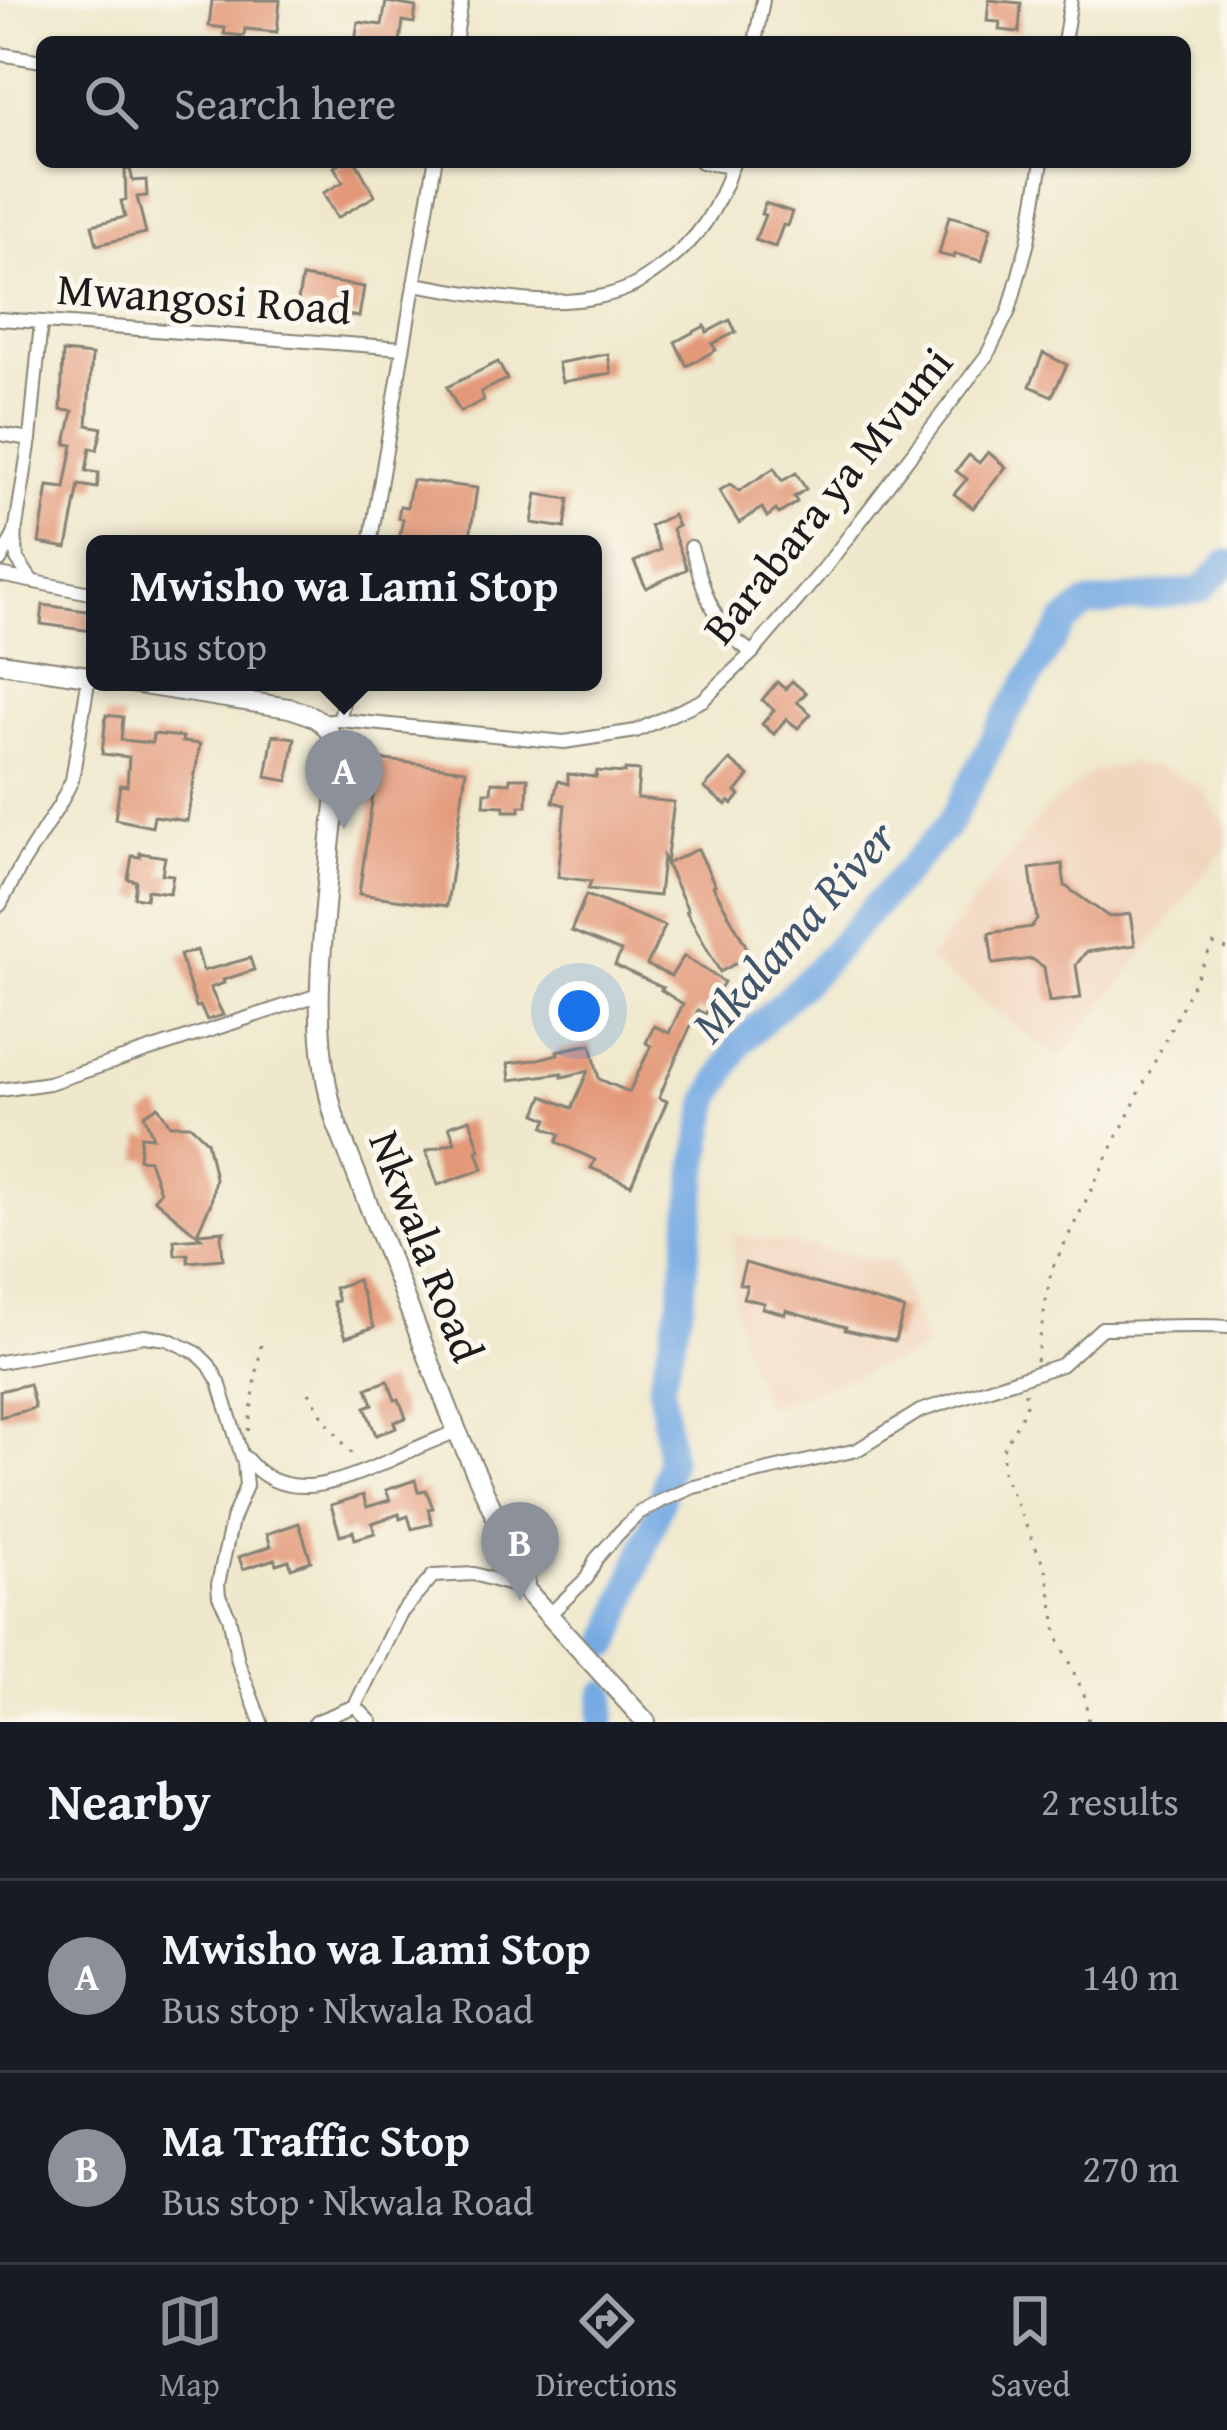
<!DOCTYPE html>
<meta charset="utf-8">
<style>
body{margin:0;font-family:"Gentium Book Plus",serif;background:#20242c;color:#f1f3f6}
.you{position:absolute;left:579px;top:1011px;width:42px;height:42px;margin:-30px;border:9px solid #fff;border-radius:50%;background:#1a73e8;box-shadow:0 0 0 18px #1a73e833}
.badge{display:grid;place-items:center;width:78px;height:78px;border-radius:50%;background:#8c9099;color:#fff;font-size:39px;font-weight:700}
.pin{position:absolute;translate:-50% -99px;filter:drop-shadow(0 3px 6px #0008)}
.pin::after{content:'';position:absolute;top:63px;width:42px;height:36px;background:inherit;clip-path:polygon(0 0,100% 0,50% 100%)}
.popup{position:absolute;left:86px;top:535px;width:516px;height:156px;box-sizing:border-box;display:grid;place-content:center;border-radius:18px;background:#171b24;filter:drop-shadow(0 3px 9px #0005);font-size:39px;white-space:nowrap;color:#9ea1a6}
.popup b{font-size:45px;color:#f1f3f6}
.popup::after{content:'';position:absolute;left:50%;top:100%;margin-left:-24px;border:24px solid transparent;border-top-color:#171b24}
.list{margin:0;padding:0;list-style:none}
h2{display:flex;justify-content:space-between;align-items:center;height:156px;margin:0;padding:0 48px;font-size:51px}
h2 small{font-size:39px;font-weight:400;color:#9ea1a6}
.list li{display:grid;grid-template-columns:78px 1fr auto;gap:36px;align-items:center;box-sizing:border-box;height:192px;padding:0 48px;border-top:3px solid #363941}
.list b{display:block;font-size:45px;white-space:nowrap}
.list p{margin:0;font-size:39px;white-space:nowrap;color:#9ea1a6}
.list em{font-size:39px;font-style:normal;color:#9ea1a6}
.icon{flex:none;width:66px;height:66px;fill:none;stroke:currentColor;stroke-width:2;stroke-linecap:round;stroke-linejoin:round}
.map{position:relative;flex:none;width:1227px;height:1722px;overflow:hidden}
.search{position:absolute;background:#171b24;box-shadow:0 3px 9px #0004;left:36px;right:36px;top:36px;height:132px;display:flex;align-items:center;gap:30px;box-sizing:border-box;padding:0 42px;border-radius:18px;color:#9ea1a6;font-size:45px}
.sheet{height:540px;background:#171b24}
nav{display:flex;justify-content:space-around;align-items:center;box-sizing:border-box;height:168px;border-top:3px solid #363941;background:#171b24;font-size:33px;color:#9ea1a6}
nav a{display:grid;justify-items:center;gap:6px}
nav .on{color:#8c9099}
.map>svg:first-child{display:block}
.built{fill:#f1d5bd}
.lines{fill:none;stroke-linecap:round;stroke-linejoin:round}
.river{stroke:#76aae3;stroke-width:27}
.building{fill:#e39979}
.street-casing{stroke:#868274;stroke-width:16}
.secondary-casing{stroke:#868274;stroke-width:22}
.path{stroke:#868274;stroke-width:3;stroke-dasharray:3 9;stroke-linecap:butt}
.street{stroke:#fff;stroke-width:12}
.secondary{stroke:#fff;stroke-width:18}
.labels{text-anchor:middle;stroke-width:10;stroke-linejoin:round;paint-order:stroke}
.street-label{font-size:45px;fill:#1c1c1c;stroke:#fbf7ec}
.water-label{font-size:48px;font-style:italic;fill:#40556c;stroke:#fbf7ec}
</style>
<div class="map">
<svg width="1227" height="1722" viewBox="0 0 1227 1722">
<rect width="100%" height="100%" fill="#fbf7ec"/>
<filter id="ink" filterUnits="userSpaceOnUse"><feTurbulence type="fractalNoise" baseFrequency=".00833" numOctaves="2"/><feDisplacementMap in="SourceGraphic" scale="24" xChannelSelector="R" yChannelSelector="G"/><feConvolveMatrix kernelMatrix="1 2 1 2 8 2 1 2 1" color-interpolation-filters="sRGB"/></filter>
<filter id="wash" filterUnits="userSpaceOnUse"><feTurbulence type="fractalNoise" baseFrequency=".004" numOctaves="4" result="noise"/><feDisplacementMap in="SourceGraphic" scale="48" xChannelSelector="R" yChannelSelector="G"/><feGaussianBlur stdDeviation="2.7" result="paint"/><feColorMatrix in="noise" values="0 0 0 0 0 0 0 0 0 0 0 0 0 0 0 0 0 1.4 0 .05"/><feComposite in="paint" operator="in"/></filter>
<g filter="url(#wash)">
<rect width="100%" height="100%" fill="#efe8cc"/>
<g class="built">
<polygon points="1129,763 1167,769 1203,790 1227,827 1227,845 1061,1059 928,960 1048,807 1092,772"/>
<polygon points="734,1234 895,1262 927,1350 765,1408 743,1348 732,1292"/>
</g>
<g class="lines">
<g class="river">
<polyline points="609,1644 661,1501 670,1460 661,1386 681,1300 697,1165 709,1100 739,1044 818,969 950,823 1004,719 1064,623 1085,605 1201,590 1227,563"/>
<polyline points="602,1722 604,1694"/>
</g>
</g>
<g id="blocks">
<g class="building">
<polygon points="212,0 280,0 277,32 245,29 244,36 224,34 225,28 209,26"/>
<polygon points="989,0 1021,3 1019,32 999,30 1000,22 987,21"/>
<polygon points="386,2 416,7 414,23 403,21 400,42 355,42 358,22 382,25"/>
<polygon points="342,162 356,162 375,196 337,218 323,193 343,182 334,167"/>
<polygon points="130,169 133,181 146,180 147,196 137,197 146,233 97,245 92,225 125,217 121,201 126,200 125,170"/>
<polygon points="765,203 792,212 787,226 783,225 775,247 755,240 765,215 761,214"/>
<polygon points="949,216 991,227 982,261 955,254 954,258 939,254"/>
<polygon points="302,277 364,287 359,317 297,307"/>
<polygon points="730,320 736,332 712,344 716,350 687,366 675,342 705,326 707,332"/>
<polygon points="63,352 92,355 87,425 102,428 97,450 90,448 86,471 99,473 97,488 79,485 67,548 39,543 48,486 65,488 73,445 66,444 73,411 61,410"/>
<polygon points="1043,353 1067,365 1052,396 1030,386"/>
<polygon points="608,354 611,373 562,382 558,363"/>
<polygon points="498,362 507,379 481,392 484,400 460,412 447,387"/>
<polygon points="988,452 1006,467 973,508 954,494 967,479 956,471 969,455 979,463"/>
<polygon points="774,468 782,481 796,473 806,489 794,497 797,502 779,514 776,510 767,517 762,508 739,523 719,491 730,484 739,491"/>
<polygon points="412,480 477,488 469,544 398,544 403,519 398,518 400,506 407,507"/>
<polygon points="537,494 569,499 565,528 532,523"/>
<polygon points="673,515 678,526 672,529 687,569 646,588 634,562 660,550 650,526"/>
<polygon points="43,605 94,612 92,631 41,624"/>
<polygon points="792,681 806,693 797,702 811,714 798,728 786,719 774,734 762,724 774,710 762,700 777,682 785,689"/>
<polygon points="106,715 123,717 121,740 152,743 153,734 183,737 182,742 200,744 187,821 154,816 152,827 115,819 120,785 127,786 129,757 102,754"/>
<polygon points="273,735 295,738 288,781 266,777"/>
<polygon points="378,759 466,770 447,906 359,894"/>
<polygon points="730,760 749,776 736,792 740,795 733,804 729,801 726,805 704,788"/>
<polygon points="625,770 639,771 637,798 674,802 666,864 663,857 659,896 588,889 591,881 558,877 565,805 553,802 558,781 568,784 568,774 596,777 597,771 625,773"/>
<polygon points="510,778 528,778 527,806 520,806 520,811 504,811 504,806 484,805 485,792 491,792 492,782 510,783"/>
<polygon points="698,849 715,885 713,886 751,955 720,972 686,911 688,910 666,864"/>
<polygon points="140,853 165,857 162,874 173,875 170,893 147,890 146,899 134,897 136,881 128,879 132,856 140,857"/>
<polygon points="1062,864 1065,886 1109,917 1130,914 1135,945 1086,952 1076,965 1081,998 1049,1002 1044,967 1032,959 993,964 989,933 1031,927 1037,920 1030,869"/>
<polygon points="586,895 665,926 647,965 671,976 684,956 724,982 705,1014 698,1010 668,1076 659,1098 667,1101 631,1185 591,1168 595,1160 557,1142 560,1134 544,1127 548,1119 536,1114 543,1096 572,1108 588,1071 562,1077 562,1073 510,1080 508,1063 534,1060 558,1054 557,1051 591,1044 599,1079 629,1092 651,1046 646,1043 654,1026 669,1033 683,1004 661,990 663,988 615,965 621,951 571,931"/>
<polygon points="197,950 203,971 250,958 254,970 223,980 224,983 210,988 223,1015 207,1020 200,1006 196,1007 180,955"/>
<polygon points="158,1106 170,1125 190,1125 207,1141 215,1178 211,1203 197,1233 224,1231 221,1235 223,1259 188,1262 188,1254 175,1255 174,1240 201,1238 154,1199 160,1192 149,1160 139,1159 141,1136 153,1137 144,1115"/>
<polygon points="470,1119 480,1150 477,1151 483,1169 438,1185 426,1151 455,1142 449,1126"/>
<polygon points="745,1263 904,1309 895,1341 845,1330 846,1327 786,1310 785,1314 762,1308 764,1303 743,1298 747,1286 739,1284"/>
<polygon points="357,1280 374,1327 346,1337 333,1302 338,1301 334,1288"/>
<polygon points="388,1381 395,1400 399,1399 406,1418 394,1422 396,1428 376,1435 365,1407 373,1404 367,1388"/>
<polygon points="29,1384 35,1408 0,1417 0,1391"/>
<polygon points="415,1480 418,1492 426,1490 433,1508 428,1509 432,1524 412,1529 408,1516 400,1519 399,1514 372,1523 375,1533 355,1539 353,1531 340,1535 331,1505 363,1495 367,1507 390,1500 386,1490"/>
<polygon points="299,1523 311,1561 291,1568 289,1560 276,1564 275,1559 243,1569 239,1557 271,1546 267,1534"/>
</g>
</g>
</g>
<g filter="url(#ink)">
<use href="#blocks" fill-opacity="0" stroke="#868274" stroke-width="3"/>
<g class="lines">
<g class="street-casing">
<g id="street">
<polyline points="455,42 462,0"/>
<polyline points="755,42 763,0"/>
<polyline points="1064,42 1071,0"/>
<polyline points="0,54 42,61"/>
<polyline points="701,162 732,167"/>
<path d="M414,284c65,10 151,31 214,4 11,-4 22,-13 32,-20 39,-28 59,-60 73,-106"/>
<polyline points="0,319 403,348"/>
<polyline points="0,434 30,439"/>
<polyline points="15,534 17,559 32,581"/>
<polyline points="370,544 435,162"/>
<path d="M691,547c9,29 17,62 37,86 6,7 16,13 24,20"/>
<polyline points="0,561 15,533 30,439 41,323"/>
<polyline points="0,575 95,594"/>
<polyline points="340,720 346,682"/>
<polyline points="322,722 340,720 564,742 636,731 703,700 752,653 823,570 987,355 1009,311 1028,242 1042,162"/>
<polyline points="0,905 22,864 60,804 72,780 89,676"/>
<polyline points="0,1090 49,1083 318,995"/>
<polyline points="0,1362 144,1336 167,1339 197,1353 209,1365 219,1382 244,1463 246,1486 232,1520 218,1584 219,1596 229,1616 238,1662 261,1722"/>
<path d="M246,1458c40,51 101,21 149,0 20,-10 41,-18 62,-27"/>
<path d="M548,1616l39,-38 9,-19 22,-25 21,-21 22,-12 33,-14 163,-37 63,-39 141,-46 41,-37c42,0 83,-4 125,-1"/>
<polyline points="355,1706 371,1722"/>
<polyline points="315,1722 355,1706 400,1614 433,1576 474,1574 525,1589"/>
</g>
</g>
<g class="secondary-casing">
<g id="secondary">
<polyline points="0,663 95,677"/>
<path d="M124,682l165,26c17,5 37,11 43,30 11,33 1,76 -2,110 -7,94 -22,181 6,274l121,309 38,84 29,35 1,39 121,133"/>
</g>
</g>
<g class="path">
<polyline points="1036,1361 1051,1271 1213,944 1227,949"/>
<polyline points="309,1392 324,1418 357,1461"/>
<polyline points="1025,1392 1026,1408 1003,1449 1003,1474 1047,1572 1058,1639 1084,1694 1089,1722"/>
<polyline points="248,1431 262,1338"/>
</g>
<use href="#street" class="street"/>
<use href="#secondary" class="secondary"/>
</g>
</g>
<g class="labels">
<g class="street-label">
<text transform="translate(204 298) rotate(4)" y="16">Mwangosi Road</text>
<text transform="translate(827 495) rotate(-51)" y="16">Barabara ya Mvumi</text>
<text transform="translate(427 1246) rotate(69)" y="16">Nkwala Road</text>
</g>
<g class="water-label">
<text transform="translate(793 931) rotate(-48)" y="17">Mkalama River</text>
</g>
</g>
</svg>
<div class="you"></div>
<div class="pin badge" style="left:344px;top:829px">A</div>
<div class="popup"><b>Mwisho wa Lami Stop</b>Bus stop</div>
<div class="pin badge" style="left:520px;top:1601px">B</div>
<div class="search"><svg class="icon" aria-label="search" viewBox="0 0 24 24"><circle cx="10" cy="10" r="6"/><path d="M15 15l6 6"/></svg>Search here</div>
</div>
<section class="sheet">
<h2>Nearby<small>2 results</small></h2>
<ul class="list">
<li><span class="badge">A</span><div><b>Mwisho wa Lami Stop</b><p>Bus stop · Nkwala Road</p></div><em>140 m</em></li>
<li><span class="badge">B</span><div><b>Ma Traffic Stop</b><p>Bus stop · Nkwala Road</p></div><em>270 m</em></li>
</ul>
</section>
<nav>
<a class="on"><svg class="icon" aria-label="map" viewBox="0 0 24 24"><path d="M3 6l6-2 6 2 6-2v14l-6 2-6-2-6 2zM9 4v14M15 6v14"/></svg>Map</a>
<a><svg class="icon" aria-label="directions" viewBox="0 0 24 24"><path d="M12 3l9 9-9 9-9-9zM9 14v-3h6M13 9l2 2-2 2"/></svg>Directions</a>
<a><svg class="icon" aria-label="saved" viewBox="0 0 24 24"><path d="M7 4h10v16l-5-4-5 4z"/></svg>Saved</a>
</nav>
